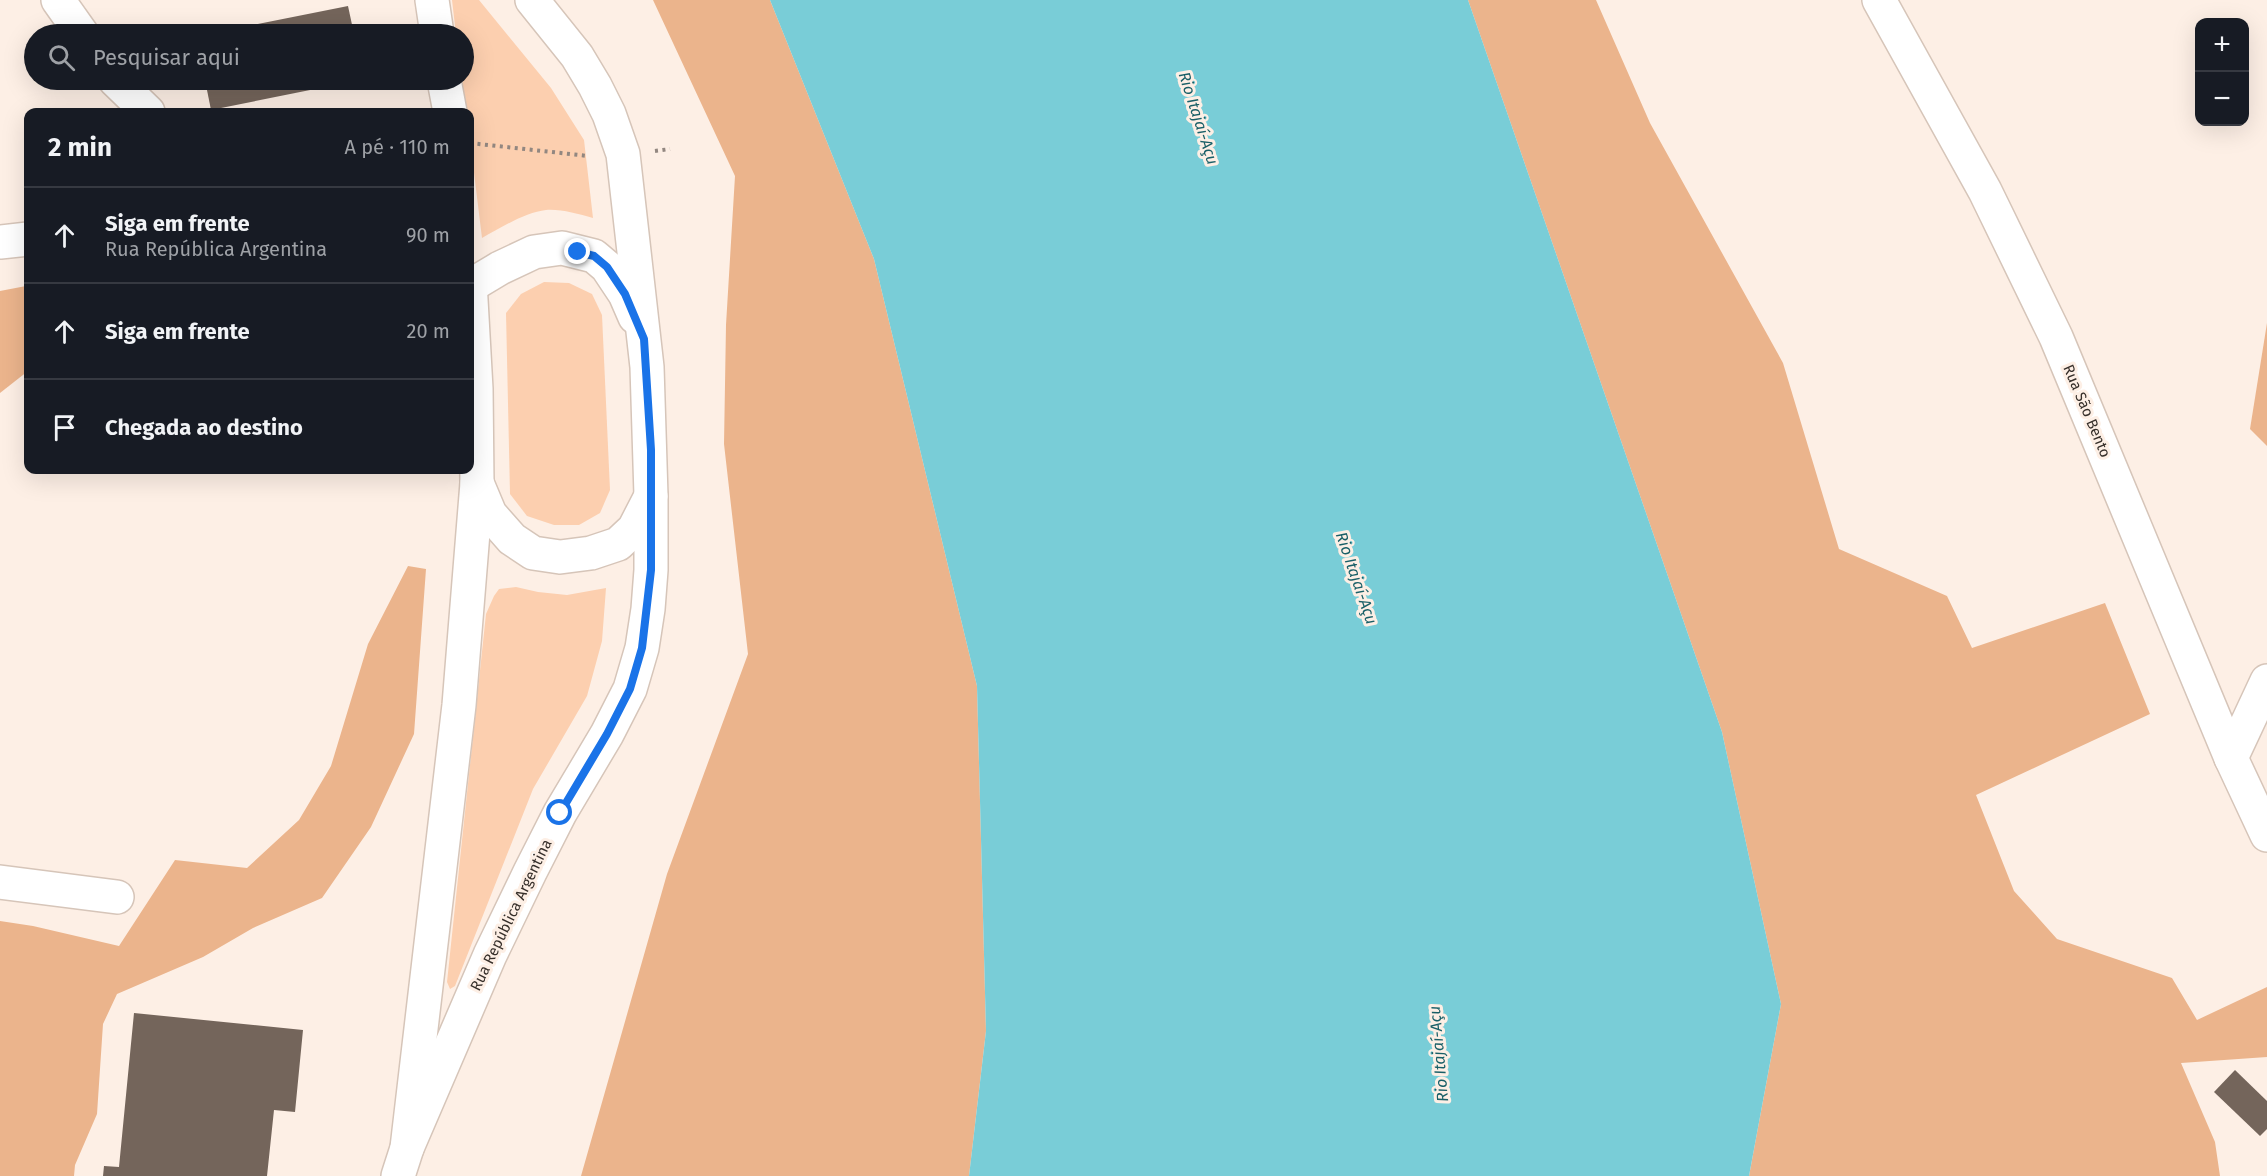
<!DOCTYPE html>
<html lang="pt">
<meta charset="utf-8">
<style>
body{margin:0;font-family:"Fira Sans",sans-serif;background:#20242c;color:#f1f3f6}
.controls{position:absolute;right:18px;top:18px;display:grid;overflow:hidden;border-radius:12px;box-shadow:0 6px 24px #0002}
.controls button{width:54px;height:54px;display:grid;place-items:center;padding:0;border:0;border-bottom:2px solid #363941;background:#171b24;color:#f1f3f6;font:30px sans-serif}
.stop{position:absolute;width:18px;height:18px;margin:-14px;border:4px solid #1a73e8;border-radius:50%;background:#fff}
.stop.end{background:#1a73e8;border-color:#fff;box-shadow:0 2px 6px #0008}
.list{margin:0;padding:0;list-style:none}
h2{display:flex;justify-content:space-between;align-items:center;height:78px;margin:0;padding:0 24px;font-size:26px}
h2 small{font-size:20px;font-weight:400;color:#9ea1a6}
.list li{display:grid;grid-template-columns:39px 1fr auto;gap:18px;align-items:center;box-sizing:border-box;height:96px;padding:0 24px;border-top:2px solid #363941}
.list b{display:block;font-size:22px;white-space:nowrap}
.list p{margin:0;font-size:20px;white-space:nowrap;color:#9ea1a6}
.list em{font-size:20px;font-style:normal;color:#9ea1a6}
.icon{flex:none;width:33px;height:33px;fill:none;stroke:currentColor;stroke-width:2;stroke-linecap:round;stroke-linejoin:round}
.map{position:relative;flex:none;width:2267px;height:1176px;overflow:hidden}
.search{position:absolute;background:#171b24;box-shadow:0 6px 24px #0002;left:24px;top:24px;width:450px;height:66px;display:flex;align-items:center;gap:15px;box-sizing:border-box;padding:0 21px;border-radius:33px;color:#9ea1a6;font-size:22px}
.panel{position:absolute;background:#171b24;box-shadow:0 6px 24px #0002;left:24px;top:108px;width:450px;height:366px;border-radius:12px}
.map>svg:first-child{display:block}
.green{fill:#fccfaf}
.forest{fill:#ebb48c}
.water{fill:#79cdd7}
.building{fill:#74655b}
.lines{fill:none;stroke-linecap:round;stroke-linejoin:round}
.minor-casing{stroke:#d6c5b9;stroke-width:36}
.major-casing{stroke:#d6c5b9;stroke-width:36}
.path{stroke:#928780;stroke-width:4;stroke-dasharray:3 4.5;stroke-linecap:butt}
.minor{stroke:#fff;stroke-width:33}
.major{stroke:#fff;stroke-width:33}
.route{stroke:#1a73e8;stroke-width:8}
.labels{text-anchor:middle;stroke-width:6;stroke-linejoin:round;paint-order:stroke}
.street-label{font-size:15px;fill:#362f2a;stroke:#fdefe5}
.water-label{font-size:16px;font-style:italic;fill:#195f67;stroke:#fdefe5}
</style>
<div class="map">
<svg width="2267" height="1176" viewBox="0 0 2267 1176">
<rect width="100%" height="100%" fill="#fdefe5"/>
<g class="green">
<path d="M452,0h27l72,88 33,52 9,78c-15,-4 -32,-9 -47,-8 -20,2 -46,18 -64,28l-12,-98v-28h-4l-4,-32 2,-46h-8z"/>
<polygon points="544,282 569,283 592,294 602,315 610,490 600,513 579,525 554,525 527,516 510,494 506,313 521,294"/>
<polygon points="516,587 538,592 567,595 606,588 602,641 587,696 533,789 455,986 450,989 447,982 486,614 494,596 499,589"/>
</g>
<g class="forest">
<polygon points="653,0 770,0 874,259 977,686 986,1031 969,1176 581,1176 667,874 748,654 724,444 726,325 735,176"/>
<polygon points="1468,0 1596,0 1650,123 1783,363 1839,549 1947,596 1972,648 2105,603 2150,714 1976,795 2014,891 2057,939 2172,978 2197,1020 2267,987 2267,1057 2181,1063 2215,1142 2220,1176 1749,1176 1781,1004 1722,732"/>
<polygon points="26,286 28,287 28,371 0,393 0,291"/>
<polygon points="2267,323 2267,446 2250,429"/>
<polygon points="408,566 426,569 414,734 371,827 322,898 253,928 203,957 117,994 103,1024 97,1114 75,1165 74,1176 0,1176 0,921 33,926 119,946 175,860 247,868 299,820 331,766 368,644"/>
</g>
<polygon class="water" points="770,0 1468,0 1722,732 1781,1004 1749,1176 969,1176 986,1031 977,686 874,259"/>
<g class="building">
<polygon points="348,6 354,34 213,34 213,33"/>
<polygon points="205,80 355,80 355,81 211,110"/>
<polygon points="134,1013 303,1030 295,1112 274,1110 267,1176 103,1176 104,1166 119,1167"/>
<polygon points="2235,1070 2267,1101 2267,1129 2260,1136 2214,1092"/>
</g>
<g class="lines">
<g class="minor-casing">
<g id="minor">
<polyline points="58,0 82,34"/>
<polyline points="1879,0 1985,191 2056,337 2231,758 2267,835"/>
<polyline points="115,80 148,112"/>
<polyline points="0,242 28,239"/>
<polyline points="2231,758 2267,681"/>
<polyline points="0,882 117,897"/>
</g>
</g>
<g class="major-casing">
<g id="major">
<polyline points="432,0 437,34"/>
<polyline points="444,80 450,112"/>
<polyline points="470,286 500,268 534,252 562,248 594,256 607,267 625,294 635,317"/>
<polyline points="477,483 490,514 512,539 533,553 560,557 591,553 618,544 634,529 651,496"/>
<polyline points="407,1148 490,955 530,872 560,813 607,734 630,689 642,648 648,609 651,570 651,496 647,367 623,154 609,114 595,86 577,56 532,0"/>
<polyline points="398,1176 407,1148 459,705 477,483 476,389 470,282"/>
</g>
</g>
<g class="path">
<polyline points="470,143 588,156"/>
<polyline points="655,151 670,149"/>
</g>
<use href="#minor" class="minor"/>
<use href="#major" class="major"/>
</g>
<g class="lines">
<polyline class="route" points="560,813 607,734 630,689 642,648 651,570 651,450 644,339 625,294 607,267 594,256 578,252"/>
</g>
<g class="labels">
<g class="street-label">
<text transform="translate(2087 411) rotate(67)" y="5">Rua São Bento</text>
<text transform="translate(511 915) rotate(-64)" y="5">Rua República Argentina</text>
</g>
<g class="water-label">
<text transform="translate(1199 118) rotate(72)" y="6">Rio Itajaí-Açu</text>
<text transform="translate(1357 578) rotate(71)" y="6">Rio Itajaí-Açu</text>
<text transform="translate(1438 1054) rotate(-95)" y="6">Rio Itajaí-Açu</text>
</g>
</g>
</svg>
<div class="controls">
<button>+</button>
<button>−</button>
</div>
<div class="stop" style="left:560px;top:813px"></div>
<div class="stop end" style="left:578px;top:252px"></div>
<div class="search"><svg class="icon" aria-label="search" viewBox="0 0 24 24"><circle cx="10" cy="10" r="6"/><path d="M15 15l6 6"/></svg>Pesquisar aqui</div>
<section class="panel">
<h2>2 min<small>A pé · 110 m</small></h2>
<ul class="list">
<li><svg class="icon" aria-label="ahead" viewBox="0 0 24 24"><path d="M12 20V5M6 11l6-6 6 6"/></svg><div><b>Siga em frente</b><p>Rua República Argentina</p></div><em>90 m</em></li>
<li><svg class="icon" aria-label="ahead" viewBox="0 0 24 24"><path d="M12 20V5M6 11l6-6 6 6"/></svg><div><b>Siga em frente</b></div><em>20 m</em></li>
<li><svg class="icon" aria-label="arrive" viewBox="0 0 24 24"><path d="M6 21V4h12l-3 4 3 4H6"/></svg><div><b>Chegada ao destino</b></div></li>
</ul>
</section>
</div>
